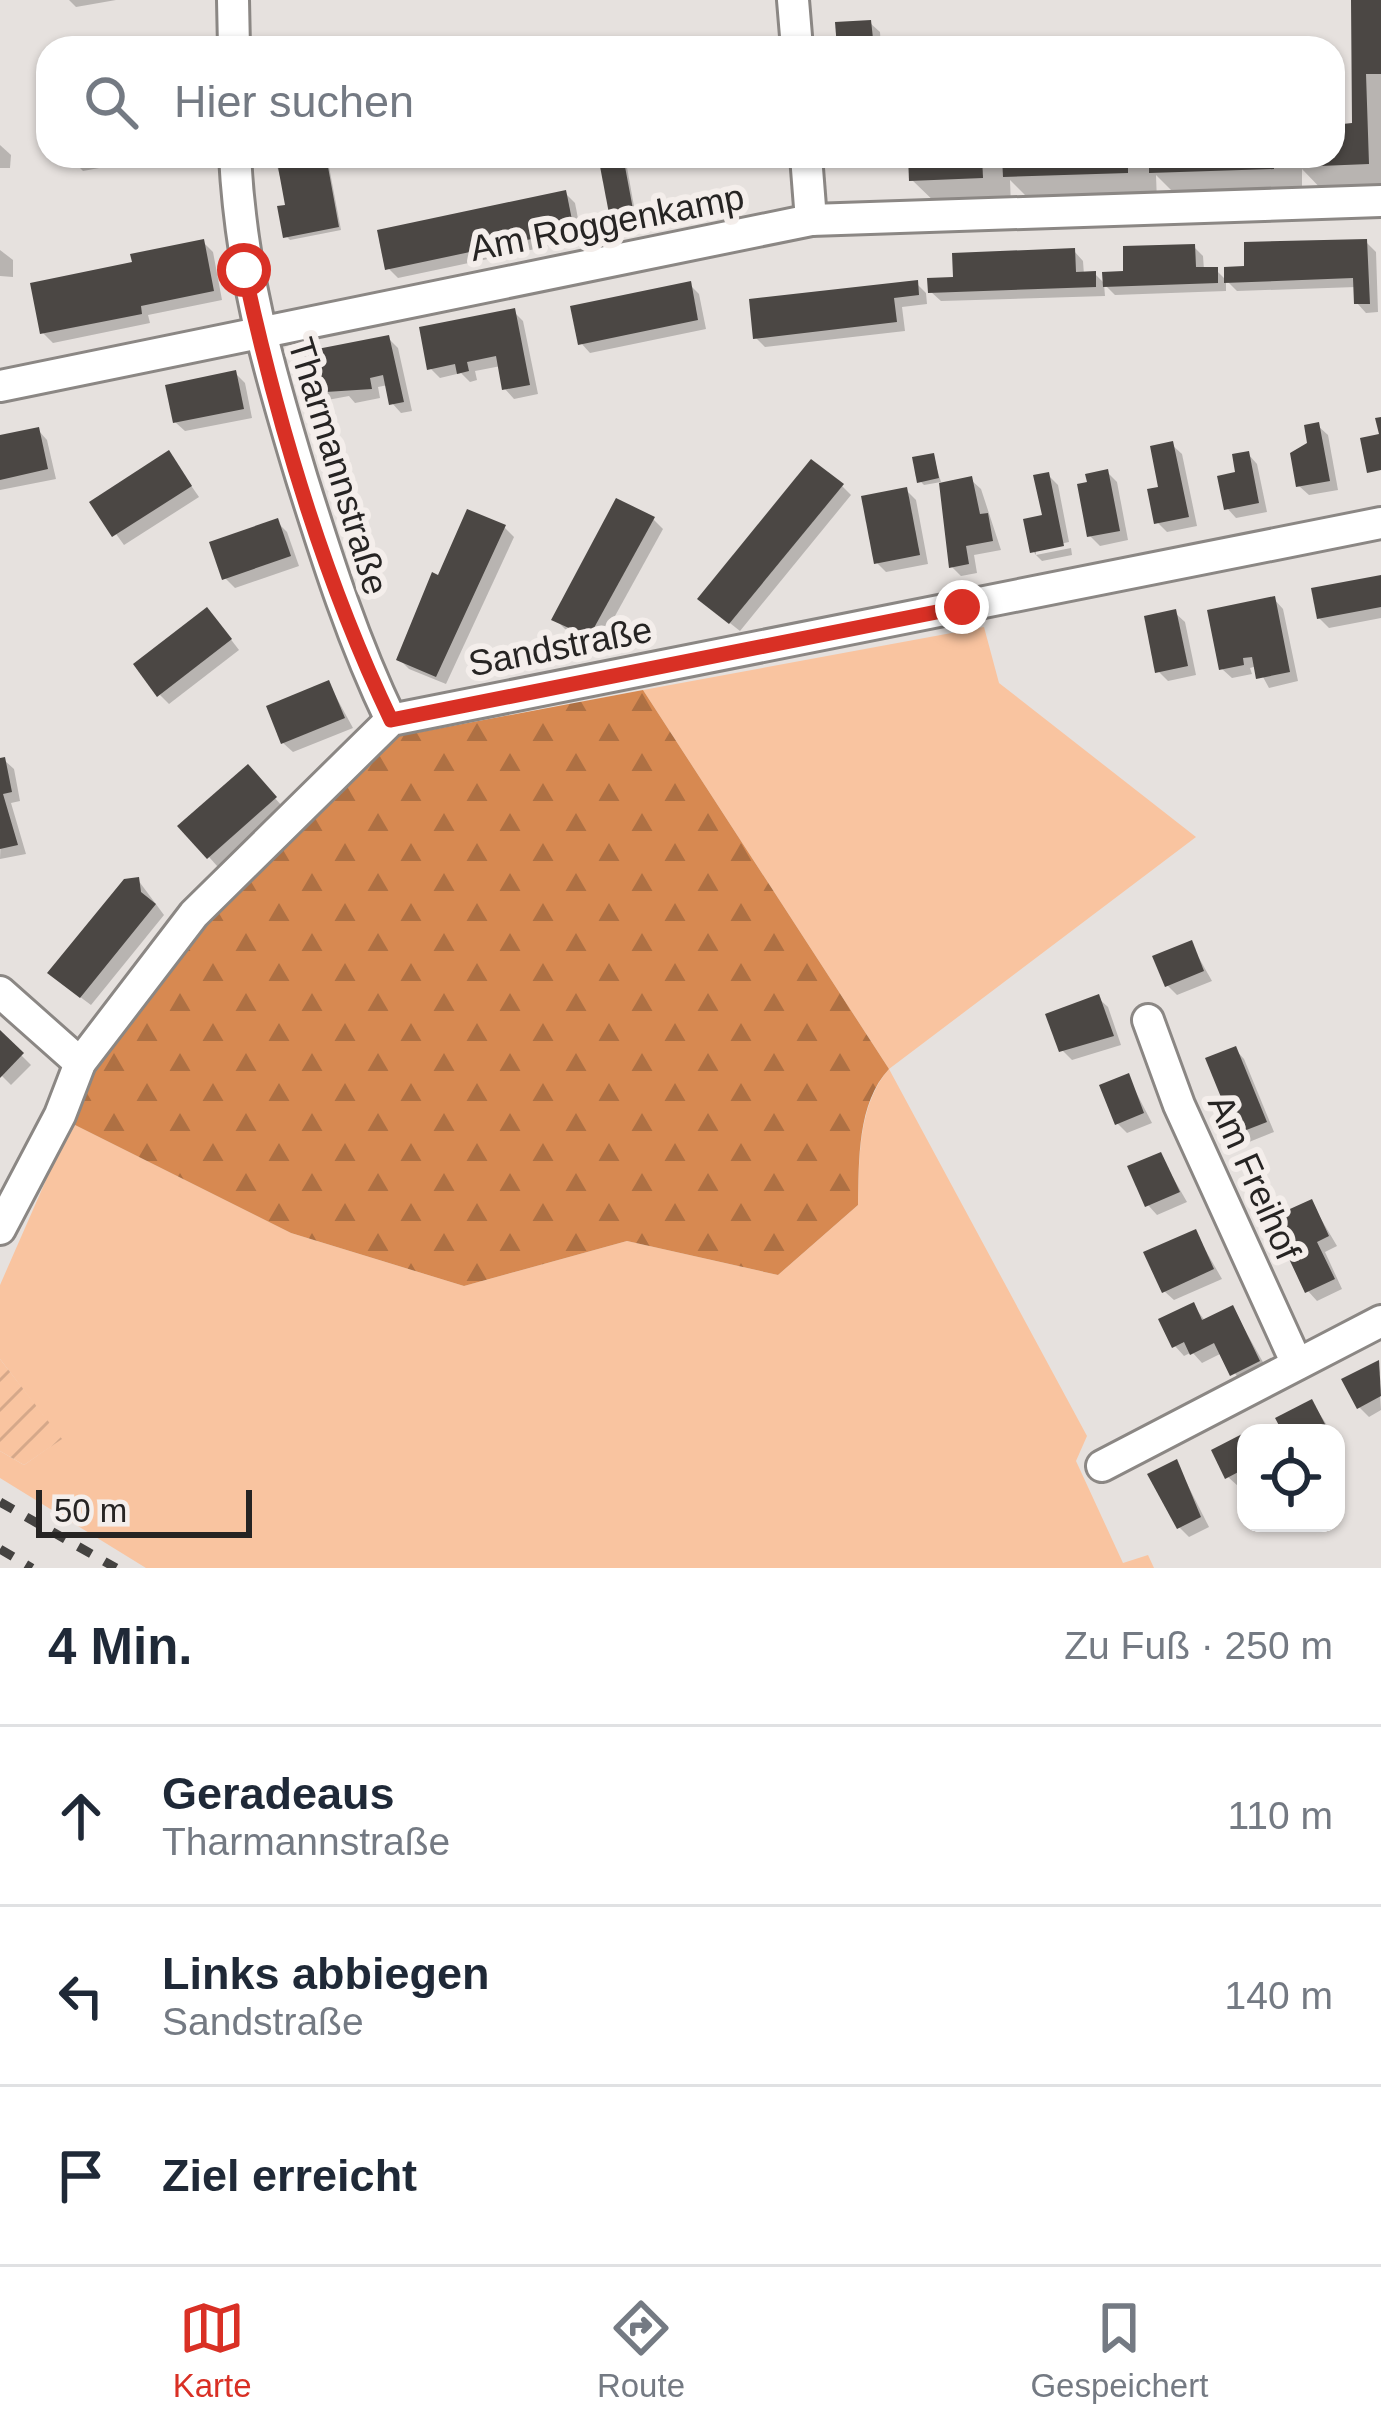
<!DOCTYPE html>
<html lang="de">
<meta charset="utf-8">
<style>
body{margin:0;font-family:Arial,sans-serif;background:#f2f2f3;color:#1f2937}
.controls{position:absolute;right:36px;bottom:36px;display:grid;overflow:hidden;border-radius:24px;box-shadow:0 3px 9px #0004}
.controls button{width:108px;height:108px;display:grid;place-items:center;padding:0;border:0;border-bottom:3px solid #e0e1e3;background:#fff;color:#1f2937;font:60px sans-serif}
.scale{position:absolute;left:36px;bottom:30px;width:216px;box-sizing:border-box;padding-left:12px;border:6px solid #262423;border-top:0;font-size:33px;line-height:42px;white-space:nowrap;color:#262423;-webkit-text-stroke:9px #f4eeeb;paint-order:stroke}
.stop{position:absolute;width:36px;height:36px;margin:-27px;border:9px solid #d93025;border-radius:50%;background:#fff}
.stop.end{background:#d93025;border-color:#fff;box-shadow:0 3px 12px #0008}
.list{margin:0;padding:0;list-style:none}
h2{display:flex;justify-content:space-between;align-items:center;height:156px;margin:0;padding:0 48px;font-size:51px}
h2 small{font-size:39px;font-weight:400;color:#747a83}
.list li{display:grid;grid-template-columns:78px 1fr auto;gap:36px;align-items:center;box-sizing:border-box;height:180px;padding:0 48px;border-top:3px solid #e0e1e3}
.list b{display:block;font-size:45px;white-space:nowrap}
.list p{margin:0;font-size:39px;white-space:nowrap;color:#747a83}
.list em{font-size:39px;font-style:normal;color:#747a83}
.icon{flex:none;width:66px;height:66px;fill:none;stroke:currentColor;stroke-width:2;stroke-linecap:round;stroke-linejoin:round}
.map{position:relative;flex:none;width:1381px;height:1568px;overflow:hidden}
.search{position:absolute;background:#fff;box-shadow:0 3px 9px #0004;left:36px;right:36px;top:36px;height:132px;display:flex;align-items:center;gap:30px;box-sizing:border-box;padding:0 42px;border-radius:36px;color:#747a83;font-size:45px}
.sheet{height:696px;background:#fff}
nav{display:flex;justify-content:space-around;align-items:center;box-sizing:border-box;height:168px;border-top:3px solid #e0e1e3;background:#fff;font-size:33px;color:#747a83}
nav a{display:grid;justify-items:center;gap:6px}
nav .on{color:#d93025}
.map>svg:first-child{display:block}
.grass{fill:#f9c4a0}
.forest{fill:url(#forest-firs)}
.garden{fill:url(#garden-furrows)}
.shadow{fill:#0003}
.building{fill:#4b4744}
.lines{fill:none;stroke-linecap:round;stroke-linejoin:round}
.street-casing{stroke:#8b8784;stroke-width:36}
.street{stroke:#fff;stroke-width:30}
.rail{stroke:#444240;stroke-width:9;stroke-dasharray:15 15;stroke-linecap:butt}
.route{stroke:#d93025;stroke-width:15}
.labels{text-anchor:middle;stroke-width:12;stroke-linejoin:round;paint-order:stroke}
.street-label{font-size:36px;fill:#262423;stroke:#f4eeeb}
</style>
<div class="map">
<svg width="1381" height="1568" viewBox="0 0 1381 1568">
<defs>
<pattern id="forest-firs" width="22" height="20" patternUnits="userSpaceOnUse" patternTransform="scale(3)"><rect width="22" height="20" fill="#d78951"/><path d="M5 1l3.5 6h-7zM16 11l3.5 6h-7z" fill="#ae7043"/></pattern>
<pattern id="garden-furrows" width="10" height="10" patternUnits="userSpaceOnUse" patternTransform="scale(3)"><rect width="10" height="10" fill="#f9c4a0"/><path d="M-1 1l2-2M0 10L10 0M9 11l2-2" fill="none" stroke="#d5a88a"/></pattern>
</defs>
<rect width="100%" height="100%" fill="#e6e1de"/>
<path class="grass" d="M984,627l15,56 197,154 -307,232 198,367 -11,25 47,102 25,-8 6,13h-1008l-146,-90v-27l24,14 37,-26 -61,-80v-74l71,-162 220,110 173,53 163,-45 151,34 80,-70c1,-45 0,-101 31,-136l-246,-379z"/>
<path class="forest" d="M643,690l246,379c-32,34 -30,92 -31,136l-80,70 -151,-34 -163,45 -173,-53 -220,-110 7,-36 136,-173 185,-178z"/>
<polygon class="garden" points="0,1359 62,1439 24,1465 0,1451"/>
<g class="shadow">
<polygon points="69,0 116,0 76,7"/>
<polygon points="1354,0 1381,0 1381,193 1327,195 1302,169 1302,197 1182,201 1156,175 1157,202 1035,205 1010,180 1011,207 942,209 912,180 912,156 996,156 1005,166 1005,156 1152,160 1152,156 1333,156 1333,127 1355,126"/>
<polygon points="870,23 880,32 881,48 840,48"/>
<polygon points="0,145 11,155 10,168 0,168"/>
<polygon points="68,156 164,156 83,171"/>
<polygon points="274,156 327,156 341,230 290,240 286,236 289,207"/>
<polygon points="602,156 625,156 637,223 614,223"/>
<polygon points="565,193 575,203 582,239 398,278 388,268"/>
<polygon points="203,242 213,252 222,300 148,315 150,323 53,343 43,333 135,264"/>
<polygon points="1366,242 1376,252 1378,312 1366,313 1357,303 1356,287 1237,291 1226,280 1226,291 1115,295 1104,284 1105,296 941,301 931,292 956,280 1074,251 1083,261 1084,275 1095,274 1106,285 1194,247 1203,256 1204,270 1216,270 1227,281 1246,269"/>
<polygon points="0,250 13,260 13,277 0,276"/>
<polygon points="916,283 926,293 927,304 902,307 905,331 765,347 756,338"/>
<polygon points="690,285 699,294 706,329 590,353 581,343"/>
<polygon points="514,312 523,321 538,394 514,399 505,389 501,366 475,371 477,380 470,382 461,373 440,378 430,368"/>
<polygon points="388,338 398,348 412,411 401,413 392,403 388,385 378,387 380,398 355,403 349,396 322,401 312,392"/>
<polygon points="235,373 245,383 252,418 185,431 175,422"/>
<polygon points="1318,426 1328,435 1338,490 1309,495 1299,486"/>
<polygon points="38,430 47,440 56,479 0,490 0,438"/>
<polygon points="1172,445 1182,454 1197,526 1167,532 1157,522"/>
<polygon points="169,454 199,497 124,545 93,502"/>
<polygon points="1248,454 1257,464 1267,512 1236,518 1227,508"/>
<polygon points="933,456 941,482 924,485 920,481"/>
<polygon points="1107,472 1117,482 1128,540 1100,546 1090,536"/>
<polygon points="1048,475 1058,485 1069,542 1036,549 1036,555 1033,551 1045,517"/>
<polygon points="971,480 981,489 1001,550 974,555 977,573 961,576 952,567"/>
<polygon points="842,486 851,495 740,631 711,608"/>
<polygon points="906,490 916,500 928,564 886,572 877,563"/>
<polygon points="653,519 663,529 599,645 565,629 555,619"/>
<polygon points="277,522 287,532 299,566 235,588 225,578"/>
<polygon points="504,527 514,537 446,684 409,669 399,659 440,578"/>
<polygon points="1071,548 1072,555 1042,561 1036,555"/>
<polygon points="1381,578 1381,618 1329,628 1319,618"/>
<polygon points="1274,599 1283,609 1298,681 1269,688 1257,666 1250,668 1252,674 1232,678 1222,669"/>
<polygon points="1175,613 1185,622 1196,675 1168,681 1158,671"/>
<polygon points="216,620 239,650 169,704 160,695"/>
<polygon points="329,684 353,728 293,752 283,743"/>
<polygon points="4,760 14,769 20,801 11,803 26,854 0,859"/>
<polygon points="247,768 284,808 218,867 182,827"/>
<polygon points="138,880 164,915 91,1005 60,982"/>
<polygon points="1191,944 1212,981 1177,995 1167,985"/>
<polygon points="1098,998 1108,1007 1121,1045 1072,1060 1062,1050"/>
<polygon points="0,1034 31,1065 11,1085 0,1074"/>
<polygon points="1235,1049 1244,1059 1274,1132 1249,1142 1239,1132"/>
<polygon points="1128,1077 1152,1123 1127,1133 1117,1123"/>
<polygon points="1160,1155 1187,1202 1157,1215 1148,1205"/>
<polygon points="1311,1202 1337,1246 1325,1252 1342,1289 1317,1301 1308,1291"/>
<polygon points="1195,1232 1222,1279 1174,1300 1164,1291"/>
<polygon points="1193,1305 1206,1322 1233,1309 1268,1371 1242,1384 1222,1353 1202,1363 1192,1352 1184,1356 1175,1346"/>
<polygon points="1378,1364 1381,1410 1369,1417 1359,1407"/>
<polygon points="1312,1402 1332,1433 1286,1433 1279,1419"/>
<polygon points="1246,1436 1246,1482 1238,1486 1228,1477"/>
<polygon points="1176,1462 1209,1527 1189,1537 1179,1527"/>
</g>
<g class="building">
<polygon points="1351,0 1381,0 1381,74 1366,74 1369,164 1295,167 1295,156 1333,156 1333,125 1352,123"/>
<polygon points="871,20 874,48 837,48 835,22"/>
<polygon points="276,156 326,156 339,227 283,238 277,206 285,205"/>
<polygon points="598,156 623,156 635,220 611,224"/>
<polygon points="908,156 982,156 983,178 909,181"/>
<polygon points="1002,156 1128,156 1128,173 1003,177"/>
<polygon points="1149,156 1274,156 1274,169 1149,173"/>
<polygon points="566,190 574,230 385,270 377,230"/>
<polygon points="204,239 214,291 141,306 142,314 40,334 30,283 132,262 130,254"/>
<polygon points="1367,239 1370,304 1354,304 1353,278 1224,283 1224,267 1244,266 1244,242"/>
<polygon points="1195,244 1196,267 1218,267 1218,283 1103,287 1102,272 1123,271 1123,246"/>
<polygon points="1075,248 1076,272 1096,271 1096,287 928,293 927,278 953,277 952,253"/>
<polygon points="918,280 919,295 894,298 897,322 753,339 749,299"/>
<polygon points="691,281 698,320 578,345 570,306"/>
<polygon points="515,308 530,385 502,390 496,356 467,362 469,371 457,374 455,364 427,370 419,327"/>
<polygon points="389,335 404,402 389,405 383,375 370,378 372,389 310,393 302,352"/>
<polygon points="236,370 244,409 173,423 165,385"/>
<polygon points="1381,417 1381,470 1367,473 1360,438 1379,434 1375,418"/>
<polygon points="1319,422 1330,481 1296,487 1290,453 1307,443 1304,425"/>
<polygon points="39,427 48,469 0,480 0,435"/>
<polygon points="1173,441 1189,517 1154,524 1147,489 1158,487 1150,446"/>
<polygon points="169,450 192,486 112,537 89,502"/>
<polygon points="1249,451 1259,503 1224,510 1217,476 1235,472 1232,454"/>
<polygon points="934,453 939,478 917,483 912,457"/>
<polygon points="811,459 844,484 729,624 697,599"/>
<polygon points="1108,469 1120,531 1087,537 1077,484 1087,482 1085,474"/>
<polygon points="1049,472 1064,546 1030,553 1023,519 1042,515 1033,475"/>
<polygon points="972,476 980,514 988,513 993,541 966,546 969,564 949,568 939,483"/>
<polygon points="907,487 920,555 874,564 861,496"/>
<polygon points="616,498 655,517 589,637 551,620"/>
<polygon points="467,509 506,525 436,677 396,660 432,572 438,575"/>
<polygon points="278,518 291,556 222,580 209,542"/>
<polygon points="1381,575 1381,607 1317,619 1311,588"/>
<polygon points="1275,596 1290,672 1256,679 1252,657 1243,658 1244,665 1219,670 1207,610"/>
<polygon points="207,607 232,639 157,697 133,664"/>
<polygon points="1176,609 1188,666 1155,673 1144,616"/>
<polygon points="329,680 345,718 281,744 266,706"/>
<polygon points="5,757 12,792 3,794 18,845 0,849 0,758"/>
<polygon points="248,764 277,797 207,859 177,826"/>
<polygon points="139,877 141,892 156,904 80,998 47,973 124,879"/>
<polygon points="1192,940 1204,971 1165,987 1152,956"/>
<polygon points="1099,994 1114,1036 1059,1052 1045,1014"/>
<polygon points="0,1030 24,1053 0,1078"/>
<polygon points="1236,1046 1267,1122 1236,1134 1205,1058"/>
<polygon points="1129,1073 1144,1113 1115,1125 1099,1085"/>
<polygon points="1161,1152 1180,1192 1145,1207 1127,1166"/>
<polygon points="1312,1199 1329,1236 1317,1242 1335,1279 1305,1293 1270,1218"/>
<polygon points="1196,1229 1214,1269 1162,1293 1143,1252"/>
<polygon points="1194,1302 1202,1320 1233,1305 1260,1361 1230,1376 1214,1343 1190,1355 1184,1342 1172,1348 1158,1319"/>
<polygon points="1379,1360 1381,1396 1357,1409 1341,1379"/>
<polygon points="1312,1399 1327,1428 1283,1433 1275,1418"/>
<polygon points="1246,1432 1246,1468 1225,1479 1211,1450"/>
<polygon points="1177,1459 1201,1517 1177,1529 1147,1474"/>
</g>
<g class="lines">
<g class="street-casing">
<g id="street">
<polyline points="233,0 234,48"/>
<polyline points="793,0 797,48"/>
<path d="M235,156c6,117 33,211 67,323 26,83 51,162 89,241"/>
<polyline points="806,156 811,220"/>
<polyline points="0,386 811,220 1381,201"/>
<polyline points="0,992 80,1063"/>
<polyline points="1148,1020 1179,1105 1297,1364"/>
<polyline points="0,1229 60,1115 80,1063 194,914 391,720 1381,523"/>
<polyline points="1102,1466 1381,1321"/>
</g>
</g>
<use href="#street" class="street"/>
<g class="rail">
<polyline points="0,1502 116,1568"/>
<polyline points="0,1549 32,1568"/>
</g>
</g>
<g class="lines">
<path class="route" d="M244,270c33,152 80,310 147,450l571,-113"/>
</g>
<g class="labels">
<g class="street-label">
<text transform="translate(607 222) rotate(-11)" y="13">Am Roggenkamp</text>
<text transform="translate(339 466) rotate(73)" y="13">Tharmannstraße</text>
<text transform="translate(560 646) rotate(-11)" y="13">Sandstraße</text>
<text transform="translate(1255 1177) rotate(66)" y="13">Am Freihof</text>
</g>
</g>
</svg>
<div class="controls">
<button><svg class="icon" aria-label="locate" viewBox="0 0 24 24"><circle cx="12" cy="12" r="6"/><path d="M12 2v4M12 18v4M2 12h4M18 12h4"/></svg></button>
</div>
<div class="scale">50 m</div>
<div class="stop" style="left:244px;top:270px"></div>
<div class="stop end" style="left:962px;top:607px"></div>
<div class="search"><svg class="icon" aria-label="search" viewBox="0 0 24 24"><circle cx="10" cy="10" r="6"/><path d="M15 15l6 6"/></svg>Hier suchen</div>
</div>
<section class="sheet">
<h2>4 Min.<small>Zu Fuß · 250 m</small></h2>
<ul class="list">
<li><svg class="icon" aria-label="ahead" viewBox="0 0 24 24"><path d="M12 20V5M6 11l6-6 6 6"/></svg><div><b>Geradeaus</b><p>Tharmannstraße</p></div><em>110 m</em></li>
<li><svg class="icon" aria-label="left" viewBox="0 0 24 24"><path d="M17 20v-9H6M10 6l-5 5 5 5"/></svg><div><b>Links abbiegen</b><p>Sandstraße</p></div><em>140 m</em></li>
<li><svg class="icon" aria-label="arrive" viewBox="0 0 24 24"><path d="M6 21V4h12l-3 4 3 4H6"/></svg><div><b>Ziel erreicht</b></div></li>
</ul>
</section>
<nav>
<a class="on"><svg class="icon" aria-label="map" viewBox="0 0 24 24"><path d="M3 6l6-2 6 2 6-2v14l-6 2-6-2-6 2zM9 4v14M15 6v14"/></svg>Karte</a>
<a><svg class="icon" aria-label="directions" viewBox="0 0 24 24"><path d="M12 3l9 9-9 9-9-9zM9 14v-3h6M13 9l2 2-2 2"/></svg>Route</a>
<a><svg class="icon" aria-label="saved" viewBox="0 0 24 24"><path d="M7 4h10v16l-5-4-5 4z"/></svg>Gespeichert</a>
</nav>
